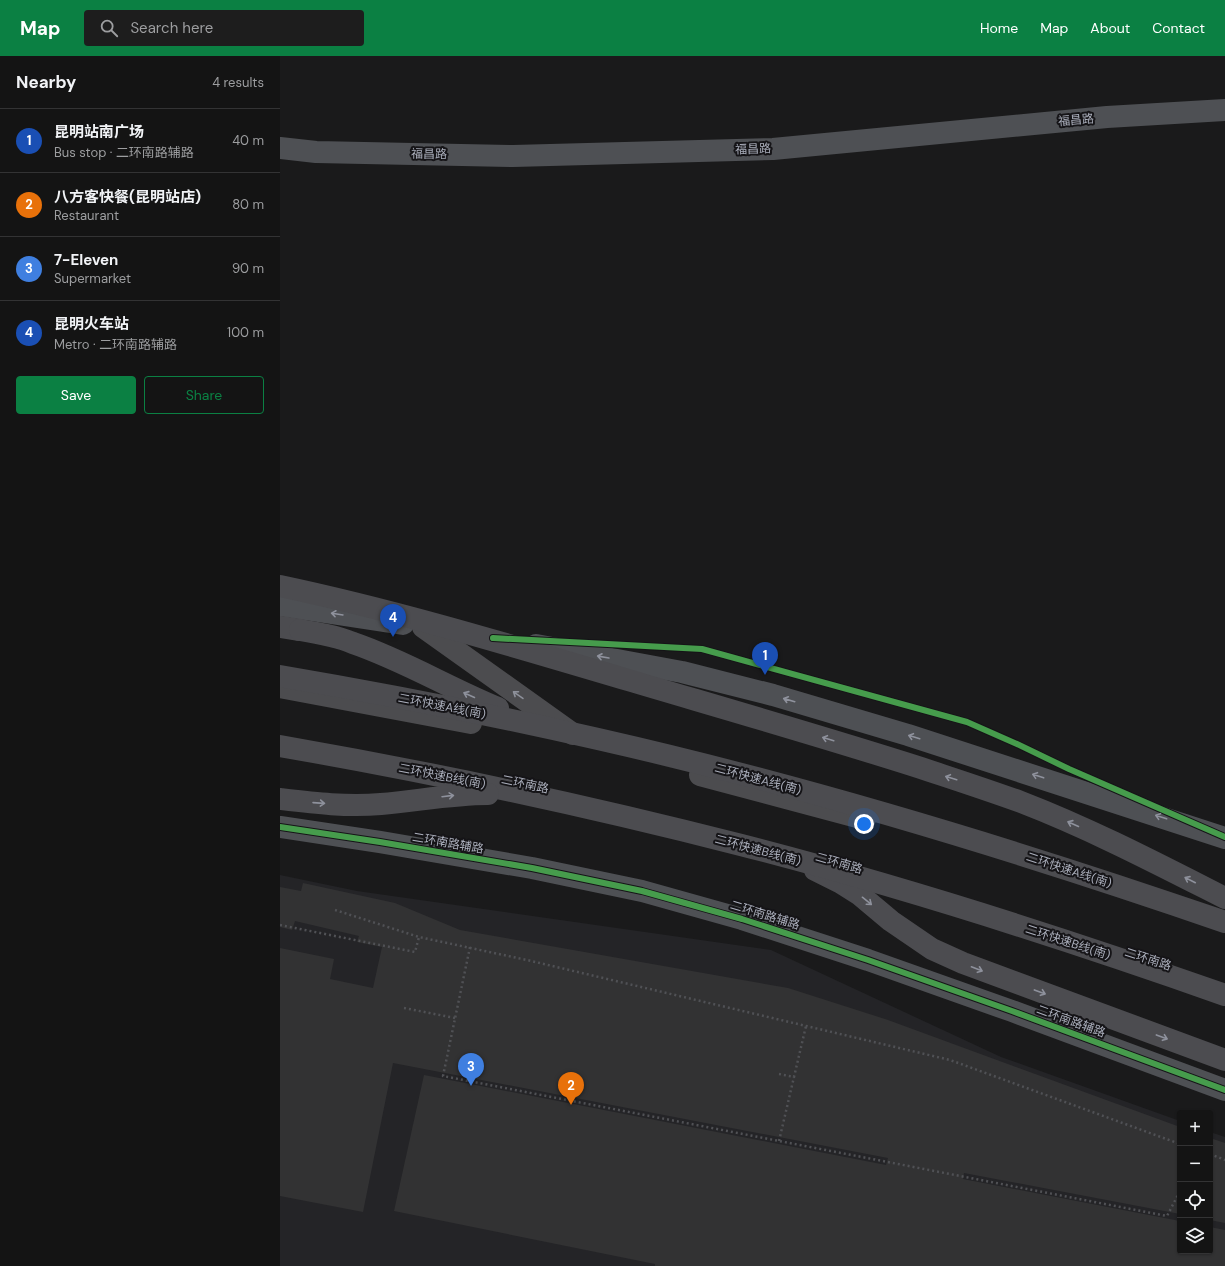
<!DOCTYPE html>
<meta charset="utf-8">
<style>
body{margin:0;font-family:"DM Sans","Noto Sans SC",sans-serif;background:#1d1d1d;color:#f1f3f6}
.controls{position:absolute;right:12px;bottom:12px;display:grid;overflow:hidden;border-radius:4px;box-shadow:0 1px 3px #0004}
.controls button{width:36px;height:36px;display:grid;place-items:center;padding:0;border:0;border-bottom:1px solid #333334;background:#141414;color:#f1f3f6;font:20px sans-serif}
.you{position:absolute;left:584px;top:768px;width:14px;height:14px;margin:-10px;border:3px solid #fff;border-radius:50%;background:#1a73e8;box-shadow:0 0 0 6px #1a73e833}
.badge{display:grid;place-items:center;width:26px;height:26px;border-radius:50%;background:#0b8043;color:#fff;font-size:13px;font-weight:700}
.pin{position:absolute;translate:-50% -33px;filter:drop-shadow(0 1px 2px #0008)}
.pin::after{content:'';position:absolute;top:21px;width:14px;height:12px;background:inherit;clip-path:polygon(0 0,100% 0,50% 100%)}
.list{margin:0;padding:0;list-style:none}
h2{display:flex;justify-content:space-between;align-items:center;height:52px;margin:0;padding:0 16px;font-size:17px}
h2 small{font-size:13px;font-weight:400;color:#9d9ea0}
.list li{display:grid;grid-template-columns:26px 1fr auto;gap:12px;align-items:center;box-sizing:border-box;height:64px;padding:0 16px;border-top:1px solid #333334}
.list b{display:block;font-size:15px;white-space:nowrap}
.list p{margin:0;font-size:13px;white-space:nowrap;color:#9d9ea0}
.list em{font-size:13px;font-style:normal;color:#9d9ea0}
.actions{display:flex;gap:8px;padding:12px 16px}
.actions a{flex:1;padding:9px 0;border:1px solid #0b8043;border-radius:4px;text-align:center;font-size:14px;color:#0b8043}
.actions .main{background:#0b8043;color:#fff}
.icon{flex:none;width:22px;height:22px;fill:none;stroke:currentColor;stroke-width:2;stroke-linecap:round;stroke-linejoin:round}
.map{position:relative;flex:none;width:945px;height:1210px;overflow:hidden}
header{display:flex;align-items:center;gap:24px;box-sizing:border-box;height:56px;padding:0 20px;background:#0b8043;color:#fff}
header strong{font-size:19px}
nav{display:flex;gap:22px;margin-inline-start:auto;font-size:14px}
.search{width:280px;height:36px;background:#1d1d1d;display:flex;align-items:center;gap:10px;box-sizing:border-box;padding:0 14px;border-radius:4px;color:#9d9ea0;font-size:15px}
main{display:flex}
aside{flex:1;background:#141414}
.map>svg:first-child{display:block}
.built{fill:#242427}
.building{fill:#323233}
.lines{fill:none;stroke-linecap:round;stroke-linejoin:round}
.path{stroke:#505155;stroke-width:2.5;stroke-dasharray:2 3;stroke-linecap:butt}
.minor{stroke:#4e5054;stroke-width:22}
.major{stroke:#4c4c4f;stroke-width:22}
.highway{stroke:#4c4c50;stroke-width:22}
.highway-bridge{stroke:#4c4c50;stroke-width:22}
.cycleway-casing{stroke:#151417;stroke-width:8}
.cycleway{stroke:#469c4c;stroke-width:6}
.oneway{stroke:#8f929d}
.oneway2{stroke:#8e919c}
.oneway3{stroke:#8e919b}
.labels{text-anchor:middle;stroke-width:4;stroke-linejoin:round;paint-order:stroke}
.street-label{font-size:12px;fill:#abafbc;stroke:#151417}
</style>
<header>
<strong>Map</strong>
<div class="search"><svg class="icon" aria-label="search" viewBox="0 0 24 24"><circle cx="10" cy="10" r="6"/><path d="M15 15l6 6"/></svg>Search here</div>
<nav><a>Home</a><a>Map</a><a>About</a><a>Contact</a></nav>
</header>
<main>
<aside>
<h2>Nearby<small>4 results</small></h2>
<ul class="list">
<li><span class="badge" style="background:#1a4fb4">1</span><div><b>昆明站南广场</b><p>Bus stop · 二环南路辅路</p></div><em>40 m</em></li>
<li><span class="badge" style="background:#e8710a">2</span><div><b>八方客快餐(昆明站店)</b><p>Restaurant</p></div><em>80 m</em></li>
<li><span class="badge" style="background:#3f7fe0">3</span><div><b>7-Eleven</b><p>Supermarket</p></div><em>90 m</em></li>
<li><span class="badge" style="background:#1a4fb4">4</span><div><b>昆明火车站</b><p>Metro · 二环南路辅路</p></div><em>100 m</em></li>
</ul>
<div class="actions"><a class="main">Save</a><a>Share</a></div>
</aside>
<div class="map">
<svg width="945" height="1210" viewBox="0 0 945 1210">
<rect width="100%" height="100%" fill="#1a1a1b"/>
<polygon class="built" points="0,819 77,835 491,894 721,1001 900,1065 900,1195 930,1195 930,1076 945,1081 945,1210 0,1210"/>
<g class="building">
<polygon points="23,827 115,847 180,874 508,932 608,964 900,1071 900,1158 684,1117 683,1123 900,1165 900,1195 930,1195 930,1171 945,1174 945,1210 375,1210 375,1208 114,1155 144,1019 606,1109 608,1102 113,1007 83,1156 0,1140 0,892 54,903 50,923 93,932 102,891 77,886 79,880 15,865 12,874 0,871 0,831 21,835"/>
<polygon points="930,1082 945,1087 945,1167 930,1164"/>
</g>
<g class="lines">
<g class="path">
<polyline points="55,854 139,881 247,904 670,1004 900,1088"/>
<polyline points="0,869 135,896 139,881"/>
<polyline points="190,891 163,1020 887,1160 900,1135"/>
<polyline points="124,952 175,962"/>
<polyline points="499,1018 514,1021 526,970"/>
<polyline points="499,1085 514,1021"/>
<polyline points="930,1098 945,1104"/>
</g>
<g class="minor">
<polyline points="0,92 36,96 233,100 493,93 827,61 945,54"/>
<polyline points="0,549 123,568"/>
<polyline points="256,589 402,616 493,639 628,679 945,782"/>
<polyline points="0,771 100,786 252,812 362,835 462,863 588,904 732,955 945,1034"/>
</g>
<g class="major">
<polyline points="143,571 293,678"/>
<polyline points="0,631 191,667"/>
<polyline points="420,719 585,763"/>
</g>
<g class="highway">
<polyline points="0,571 20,574"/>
<polyline points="535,814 561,827 580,839 611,865 652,893 683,907 945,1004"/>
</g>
<g class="highway-bridge">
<path d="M0,530c118,25 233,60 348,94 98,29 196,57 293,88 33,11 67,22 100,34 70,27 137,62 204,96"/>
<path d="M20,574c18,3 36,6 53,13 50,17 96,45 145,65"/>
<path d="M0,620c106,18 213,39 318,63 212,48 421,112 627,183"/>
<path d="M0,690c155,27 309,60 461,99 164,42 325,94 484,150"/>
<path d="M0,743c34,4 67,8 101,5 36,-3 71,-10 107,-10"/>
</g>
<g class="cycleway-casing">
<g id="cycleway">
<polyline points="213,582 422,593 687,666 737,688 789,713 945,781"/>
<polyline points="0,771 100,786 252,812 362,835 462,863 588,904 732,955 945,1034"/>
</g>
</g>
<use href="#cycleway" class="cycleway"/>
</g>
<defs><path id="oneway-shaft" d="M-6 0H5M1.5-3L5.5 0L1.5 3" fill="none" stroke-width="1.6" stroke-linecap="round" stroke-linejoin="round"/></defs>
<g class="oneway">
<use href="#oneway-shaft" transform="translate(57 558) rotate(-171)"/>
<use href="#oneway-shaft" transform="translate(323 601) rotate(-170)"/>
<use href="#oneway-shaft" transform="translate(509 644) rotate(-164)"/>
<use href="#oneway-shaft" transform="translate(634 681) rotate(-163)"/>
<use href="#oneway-shaft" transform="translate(758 720) rotate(-162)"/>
<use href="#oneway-shaft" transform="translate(881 761) rotate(-162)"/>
</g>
<g class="oneway2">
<use href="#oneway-shaft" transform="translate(189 639) rotate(-156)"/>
<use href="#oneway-shaft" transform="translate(548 683) rotate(-163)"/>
<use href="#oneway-shaft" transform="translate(671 722) rotate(-163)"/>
<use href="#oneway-shaft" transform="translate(168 740) rotate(-7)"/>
<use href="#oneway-shaft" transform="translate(39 747) rotate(4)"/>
<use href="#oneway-shaft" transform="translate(793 768) rotate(-156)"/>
<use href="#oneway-shaft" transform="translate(910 824) rotate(-153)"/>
<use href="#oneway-shaft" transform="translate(587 845) rotate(39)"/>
<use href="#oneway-shaft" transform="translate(697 913) rotate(21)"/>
<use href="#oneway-shaft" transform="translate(760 936) rotate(20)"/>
<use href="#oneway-shaft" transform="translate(882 981) rotate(20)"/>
</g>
<use class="oneway3" href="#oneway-shaft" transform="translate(238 639) rotate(-145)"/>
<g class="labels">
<g class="street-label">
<text transform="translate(796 64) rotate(-5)" y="4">福昌路</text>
<text transform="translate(473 93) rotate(-2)" y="4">福昌路</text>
<text transform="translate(149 98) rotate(1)" y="4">福昌路</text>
<text transform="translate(162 650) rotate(11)" y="4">二环快速A线(南)</text>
<text transform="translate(162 720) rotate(11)" y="4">二环快速B线(南)</text>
<text transform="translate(478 723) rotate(15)" y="4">二环快速A线(南)</text>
<text transform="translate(245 728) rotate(12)" y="4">二环南路</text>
<text transform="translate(168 787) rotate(10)" y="4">二环南路辅路</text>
<text transform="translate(478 794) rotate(15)" y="4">二环快速B线(南)</text>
<text transform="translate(559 807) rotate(16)" y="4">二环南路</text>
<text transform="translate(789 814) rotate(18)" y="4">二环快速A线(南)</text>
<text transform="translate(485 859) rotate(17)" y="4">二环南路辅路</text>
<text transform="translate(788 886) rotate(18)" y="4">二环快速B线(南)</text>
<text transform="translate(868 903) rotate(18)" y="4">二环南路</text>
<text transform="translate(791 965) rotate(20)" y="4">二环南路辅路</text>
</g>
</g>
</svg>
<div class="controls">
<button>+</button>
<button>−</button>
<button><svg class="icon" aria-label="locate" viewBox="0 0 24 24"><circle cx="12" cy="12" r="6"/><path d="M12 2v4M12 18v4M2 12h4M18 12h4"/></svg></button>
<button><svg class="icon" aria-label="layers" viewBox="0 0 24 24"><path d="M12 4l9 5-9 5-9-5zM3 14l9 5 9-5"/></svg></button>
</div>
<div class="you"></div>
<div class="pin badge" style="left:485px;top:619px;background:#1a4fb4">1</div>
<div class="pin badge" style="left:291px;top:1049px;background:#e8710a">2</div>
<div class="pin badge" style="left:191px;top:1030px;background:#3f7fe0">3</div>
<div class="pin badge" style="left:113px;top:581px;background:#1a4fb4">4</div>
</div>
</main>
